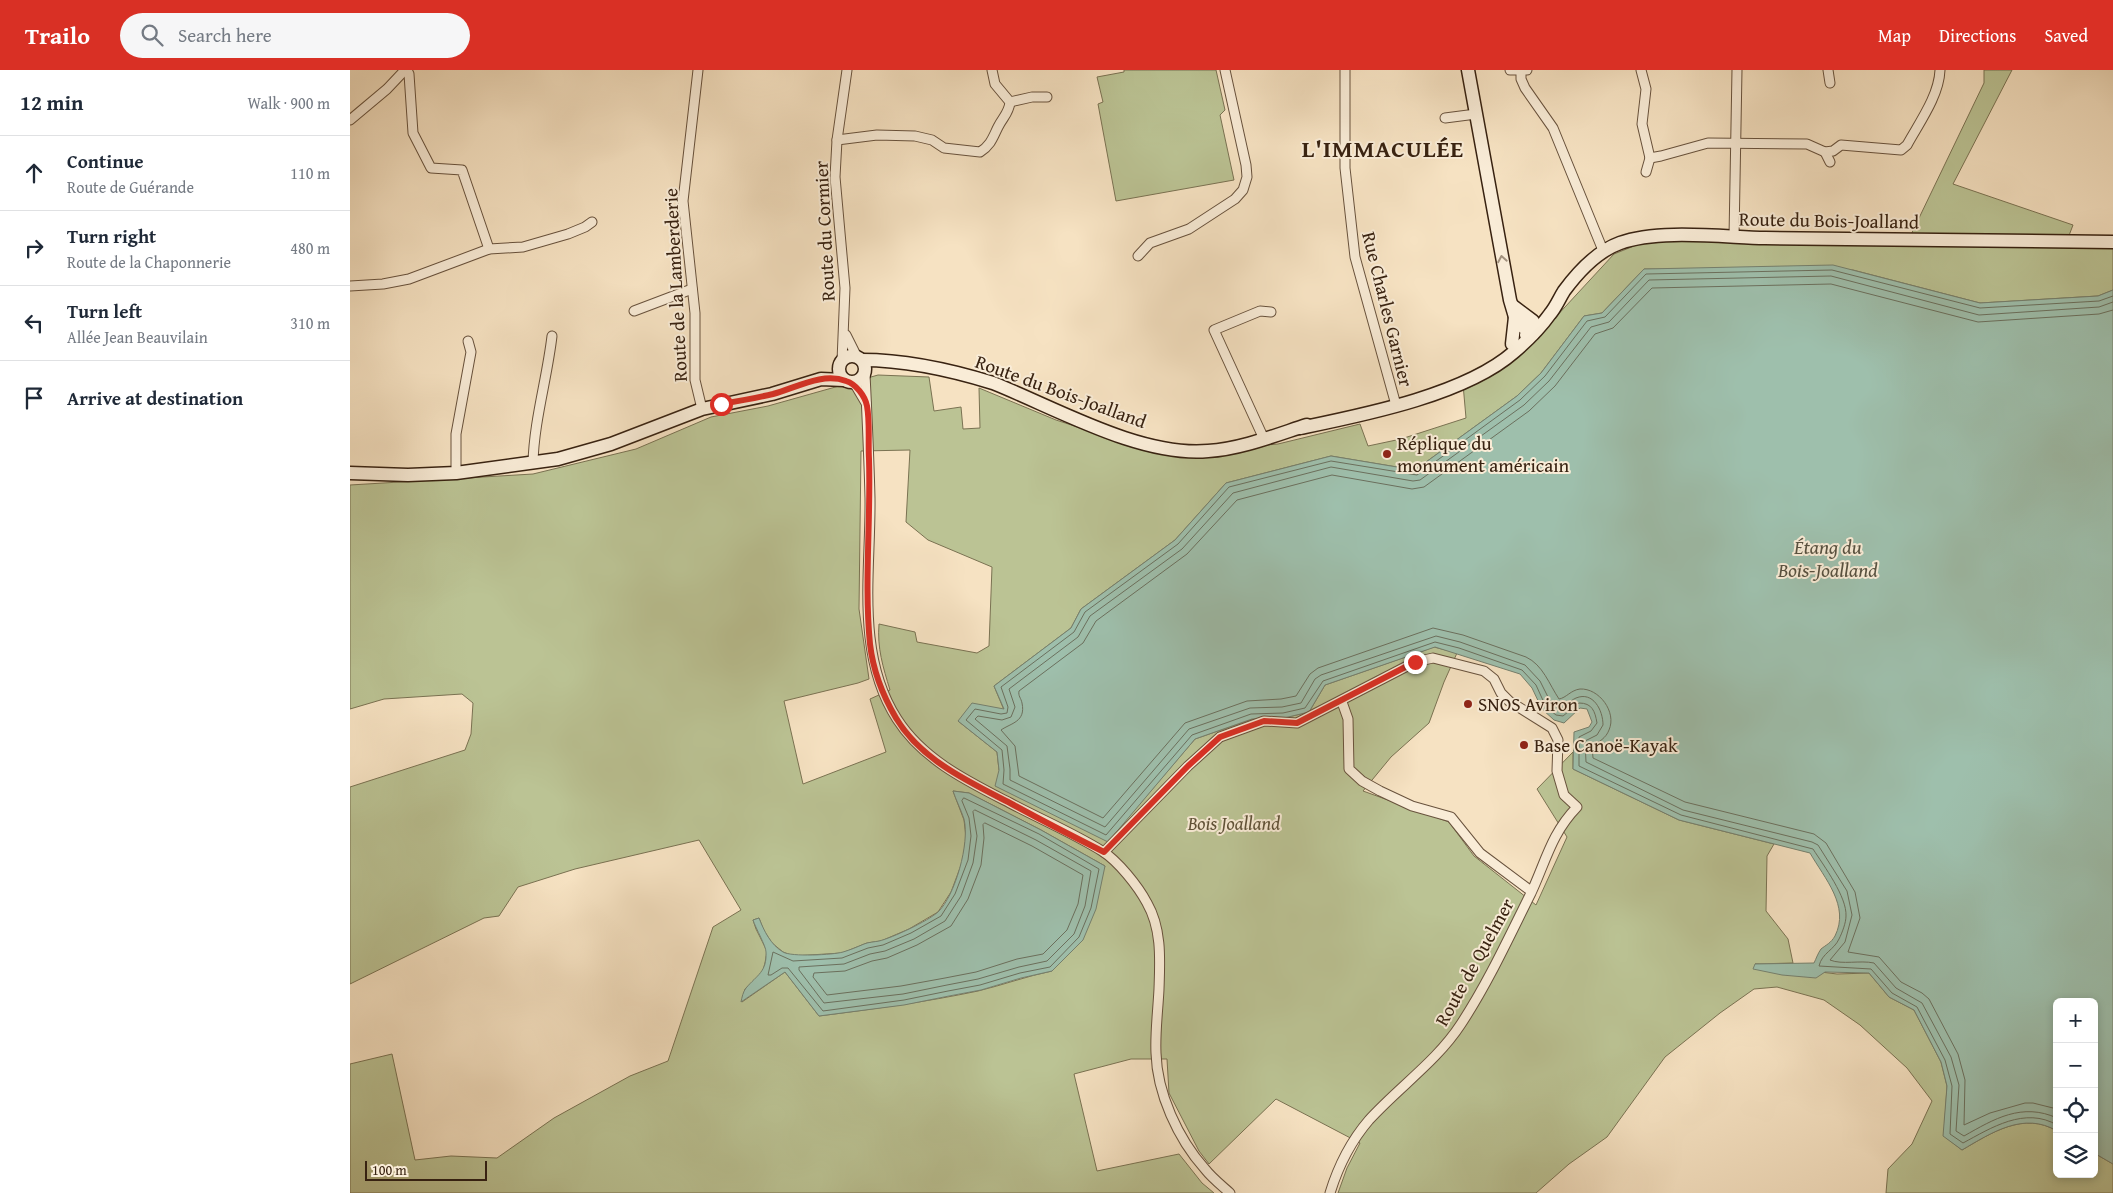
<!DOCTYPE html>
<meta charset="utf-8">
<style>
body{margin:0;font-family:"Gentium Book Plus",serif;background:#f6f6f7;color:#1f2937}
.controls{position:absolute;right:15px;bottom:15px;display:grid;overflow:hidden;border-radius:8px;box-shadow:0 2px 8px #0003}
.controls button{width:45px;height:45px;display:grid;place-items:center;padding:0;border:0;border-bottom:1px solid #e0e1e3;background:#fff;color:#1f2937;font:25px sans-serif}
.scale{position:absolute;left:15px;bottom:12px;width:122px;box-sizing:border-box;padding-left:5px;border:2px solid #382211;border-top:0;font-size:14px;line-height:18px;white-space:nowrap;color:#382211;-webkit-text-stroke:4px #f9ecd7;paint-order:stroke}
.stop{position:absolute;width:15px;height:15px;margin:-11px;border:4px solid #d93025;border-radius:50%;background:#fff}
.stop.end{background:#d93025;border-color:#fff;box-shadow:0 1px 5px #0008}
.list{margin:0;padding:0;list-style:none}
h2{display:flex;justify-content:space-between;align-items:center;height:65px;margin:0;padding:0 20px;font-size:21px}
h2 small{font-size:16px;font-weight:400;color:#747a83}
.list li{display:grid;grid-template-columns:32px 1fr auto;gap:15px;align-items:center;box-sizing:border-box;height:75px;padding:0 20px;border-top:1px solid #e0e1e3}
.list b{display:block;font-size:19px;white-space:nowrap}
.list p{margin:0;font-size:16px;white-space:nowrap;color:#747a83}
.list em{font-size:16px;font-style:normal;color:#747a83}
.icon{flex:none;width:28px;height:28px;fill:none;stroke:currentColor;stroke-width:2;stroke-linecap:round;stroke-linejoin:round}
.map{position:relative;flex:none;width:1763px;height:1123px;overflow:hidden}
header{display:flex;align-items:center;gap:30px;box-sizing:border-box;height:70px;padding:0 25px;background:#d93025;color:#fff}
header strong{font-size:24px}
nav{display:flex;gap:28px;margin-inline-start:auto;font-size:18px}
.search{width:350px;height:45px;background:#f6f6f7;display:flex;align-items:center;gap:12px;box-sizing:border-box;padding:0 18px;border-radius:28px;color:#747a83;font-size:19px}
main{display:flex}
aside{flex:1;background:#fff}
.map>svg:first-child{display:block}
.green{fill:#bbc394;stroke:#7a7252;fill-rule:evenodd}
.water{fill:#9ebfac;stroke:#75806e}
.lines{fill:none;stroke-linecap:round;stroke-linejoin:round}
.shore{stroke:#6b705e;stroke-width:1}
.street-casing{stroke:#68523d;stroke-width:11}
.secondary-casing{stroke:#382211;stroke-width:15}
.street{stroke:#f9ecd7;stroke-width:9}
.secondary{stroke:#f9ecd7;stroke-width:12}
.oneway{stroke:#a2917e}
.route{stroke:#d93025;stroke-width:6}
.poi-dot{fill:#8f2418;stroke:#f9ecd7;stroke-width:2}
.labels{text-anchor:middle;stroke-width:4;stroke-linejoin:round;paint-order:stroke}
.street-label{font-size:19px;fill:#382211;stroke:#f9ecd7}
.poi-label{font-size:19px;fill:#382211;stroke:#f9ecd7;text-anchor:start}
.park-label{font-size:19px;font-style:italic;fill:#5f5238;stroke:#f9ecd7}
.water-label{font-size:20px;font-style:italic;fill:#575140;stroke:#f9ecd7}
.district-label{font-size:24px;font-weight:bold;letter-spacing:1px;fill:#382211;stroke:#f9ecd7}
</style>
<header>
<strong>Trailo</strong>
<div class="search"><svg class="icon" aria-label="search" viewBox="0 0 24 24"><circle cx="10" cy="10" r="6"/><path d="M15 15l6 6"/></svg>Search here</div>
<nav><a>Map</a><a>Directions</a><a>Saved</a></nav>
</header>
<main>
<aside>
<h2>12 min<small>Walk · 900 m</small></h2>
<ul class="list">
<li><svg class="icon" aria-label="ahead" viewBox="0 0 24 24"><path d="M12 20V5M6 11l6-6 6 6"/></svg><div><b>Continue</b><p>Route de Guérande</p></div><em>110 m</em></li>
<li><svg class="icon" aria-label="right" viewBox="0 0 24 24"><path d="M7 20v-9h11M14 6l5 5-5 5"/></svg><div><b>Turn right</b><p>Route de la Chaponnerie</p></div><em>480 m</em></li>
<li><svg class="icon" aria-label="left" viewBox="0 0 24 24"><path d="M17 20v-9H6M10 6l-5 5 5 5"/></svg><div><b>Turn left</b><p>Allée Jean Beauvilain</p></div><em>310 m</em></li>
<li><svg class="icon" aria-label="arrive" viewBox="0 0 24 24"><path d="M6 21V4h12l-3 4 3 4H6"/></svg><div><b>Arrive at destination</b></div></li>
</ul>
</aside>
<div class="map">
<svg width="1763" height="1123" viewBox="0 0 1763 1123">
<rect width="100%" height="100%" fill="#f6e2c2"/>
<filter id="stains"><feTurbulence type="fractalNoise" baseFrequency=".004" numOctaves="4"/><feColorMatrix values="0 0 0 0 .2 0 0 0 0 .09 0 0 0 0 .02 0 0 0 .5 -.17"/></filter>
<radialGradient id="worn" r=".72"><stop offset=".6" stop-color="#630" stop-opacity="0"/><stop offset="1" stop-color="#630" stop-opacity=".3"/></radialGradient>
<g class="green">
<polygon points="774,0 866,0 875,40 870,45 884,110 766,131 748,34 753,32 747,7 774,2"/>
<path d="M1634,0h28l-59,114 120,41 -8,21h48v44l-15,6 -118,7 -127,-33 -209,-1 -42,44 -18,3 -43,57 -24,23 -102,74 -84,-14 -105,27 -51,57 -94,69 -10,19 -77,58 10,24 -46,11 39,31 2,18 109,71 87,-102 57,-20 32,-1 25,-6 16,-27 109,-38 23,6 -13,29 -15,41 -38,34 -28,34 86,31 25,34 62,49 31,-68 -30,-48 36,-37v17l106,51 95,24 -7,12 -1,55 22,28 5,24 -38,1 82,10 32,-1 20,24 25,13 27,52 6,24 -3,50 18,14c29,-17 62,-39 95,-19v43h37v-21l19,11v29h-227l2,-24 24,-25 20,-43 -25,-33 -47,-43 -36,-25 -47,-13 -23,2 -34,24 -55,44 -58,80 -38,27 -33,29h-198l9,-25 13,-25 -84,-44 -67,65 -10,-13 -30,-58 -2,-34h-36l-57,15 23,97 82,-17 23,29 12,10h-864v-129l42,-10 23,106 36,-4 46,2 57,-40 76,-42 38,-15 45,-134 28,-17 -42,-70 -124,29 -57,18 -19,29 -15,2 -134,66v-197l115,-37 6,-16 2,-31 -11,-9 -78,5 -34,10v-224l183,-11 103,-25 75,-32 57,-11 110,-31 51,2 5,34 27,-4 2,22 17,-1 -1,-40 77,32 65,21 48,13 109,-10 82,-20 8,22 33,-7 65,-21 -3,-34 65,-37 86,-93 30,-12 46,-3 216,6 78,-162zM560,380l-4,72 22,18 64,27 -3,79 -12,7 -60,-11 -2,-10 -36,-8c-2,24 4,43 11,66l-20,9 16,53 -83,32 -19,-83 74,-18 11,-4 -10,-70 2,-158zM603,721l16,2 72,37 64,36 -53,105c-25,5 -49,14 -74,20 -52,11 -105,18 -159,25l-34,-44 -43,30 3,-13 17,-15 3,-11 2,-12 -11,-22 -3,-9 6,-2 5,13 8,12 11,9 10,4 49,-3 25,-10 14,-2 28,-12 29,-17 13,-20 12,-32 3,-23 -2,-17z"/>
</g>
<g class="water">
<path d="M1483,195l147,38 118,-7 15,-6v874l-19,-11v-151h-37v129c-33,-20 -66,2 -95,19l-19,-14 4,-50 -6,-24 -27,-52 -25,-13 -20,-24 -44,-1 -9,6 -34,-3 -29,-6 2,-5 59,-1c2,-4 4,-10 7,-14 5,-4 10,-6 14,-13 15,-30 -10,-57 -25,-83l-131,-33 -106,-51 1,-37 15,-5 3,-5 -5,-13 -7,-1 -16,15 -10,-3 -12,-11 -10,-21 -12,-14 -85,-27 -110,38 -16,27 -25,6 -32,1 -57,20 -87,103 -113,-56 4,-16 -2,-18 -39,-31 14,-18 32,6 -10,-23 77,-58 10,-19 94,-69 51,-57 105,-27 84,14 102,-74 24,-23 43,-57 18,-3 42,-44z"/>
<path d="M603,721l16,2 72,37 64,36 -9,43 -13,31 -31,31 -31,7 -40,12 -32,6 -45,9 -85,11 -34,-44 -44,30c1,-5 2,-10 5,-14 11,-13 21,-16 20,-36 0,-6 -10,-23 -13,-32l6,-2c5,13 12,27 24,34 8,5 50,3 60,0 7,-2 14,-5 21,-8 5,-2 10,-2 15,-3 13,-3 49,-20 59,-29 17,-16 32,-69 26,-93 -3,-9 -8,-19 -11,-28z"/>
</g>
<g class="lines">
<g class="shore">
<polygon points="614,728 689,764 749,799 741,838 729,867 700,897 670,903 630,915 598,921 554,930 473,941 438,898 432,898 421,905 418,905 423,882 443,891 492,888 518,878 533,875 561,863 591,846 605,824 618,790 621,766 619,748 612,731"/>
<polygon points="625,740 686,770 741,801 735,836 724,864 697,891 669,897 628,909 597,915 553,924 474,933 449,900 449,897 494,894 520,884 535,881 564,869 595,851 611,826 623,793 627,766 623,742"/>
<polygon points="635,753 682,776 733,805 728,834 717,860 693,884 667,889 626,902 595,908 551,916 477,925 463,907 464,903 495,901 522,891 537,888 567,875 601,856 618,829 631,795 634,768 633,755"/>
<path d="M1707,1039l-24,-6h-8l-35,10 -26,12 1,-45 -7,-26 -29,-55 -7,-6 -21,-11 -22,-25 -31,-5 12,-34 -5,-26 -29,-49 -12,-9 -129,-32 -92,-44 -1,-12c7,-4 14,-8 17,-16 8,-18 -10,-42 -29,-41 -9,1 -14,9 -21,10 -10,-15 -16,-34 -33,-42l-63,-22 -30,-7 -115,40 -8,6 -14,22 -15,3 -34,2 -62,22 -82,95 -84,-42 -4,-30 -14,-16c10,-7 25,-8 21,-27 -1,-5 -4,-7 -3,-12l64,-48 13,-22 91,-67 50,-54 95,-25 80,14 12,-2 105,-76 26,-25 40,-52 18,-6 39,-40 179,-4 147,38 121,-8 14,-4"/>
<path d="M1707,1048c-35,-16 -63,1 -93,18l-8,-5 3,-46 -8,-28 -29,-54 -26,-15 -22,-25c-14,-3 -32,2 -44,-3l15,-18 7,-27 -5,-24 -29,-46 -6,-3 -129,-32 -97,-48 -1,-21 12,-6 6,-10c0,-15 -10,-34 -27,-27 -7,3 -11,10 -17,11l-8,-6 -11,-22 -15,-16 -65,-23 -24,-6 -115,39 -6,4 -14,24 -19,4 -32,1 -61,21 -84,98 -95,-47v-11l-3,-23 -32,-27 3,-3 24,4 9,-3 4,-10 -6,-18 69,-52 12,-21 92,-67 51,-56 98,-26 82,14 7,-1 104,-75 25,-24 42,-54 18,-5 40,-42 182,-4 148,39 120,-8 14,-5"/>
<path d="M1707,1055c-32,-19 -66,3 -94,18l-13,-9 2,-48 -7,-26 -28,-53 -25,-14 -21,-24 -52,-3c3,-13 15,-16 20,-27 3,-6 7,-16 7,-23 1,-19 -22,-50 -33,-67l-132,-34 -102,-49v-29l12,-6 6,-8c-2,-12 -5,-20 -18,-20l-16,13 -7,-1 -10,-8 -10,-22 -14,-15 -63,-22 -24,-6 -112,39 -18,27 -22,5 -32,1 -59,21 -86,100 -103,-51 1,-14 -2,-20 -36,-30 9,-11 26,5 6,-1 1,-6 -7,-20 73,-55 11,-20 93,-68 51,-57 102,-26 86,14 103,-75 25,-24 42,-55 18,-4 41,-43 186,-4 148,38 119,-7 14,-5"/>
</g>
<g class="street-casing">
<g id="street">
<polyline points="57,0 59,4 63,63 81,98 112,100 139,179"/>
<polyline points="348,0 333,131 345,243 345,310 352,339"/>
<polyline points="995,0 995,98 1005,187 1046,335"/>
<polyline points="1160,0 1177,0"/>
<path d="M1291,0l5,19 -4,35 8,34 11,-2 47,-13 99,1 18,8 8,-1 8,-6 60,5 6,-5c12,-22 32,-49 33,-75"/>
<polyline points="1478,0 1480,13"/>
<polyline points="1171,1 1171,9 1175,18 1203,58 1252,178 1255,180"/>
<polyline points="660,32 682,27 697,27"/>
<polyline points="1095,48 1126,44"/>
<polyline points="0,50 37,19 55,0"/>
<path d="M487,70l40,-5 38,1 17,4 12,8 36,4c11,-7 13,-15 18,-25 5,-10 11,-14 12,-25l-15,-18 -3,-14"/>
<polyline points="1475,82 1480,92"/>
<polyline points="1296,102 1300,88"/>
<polyline points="1384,167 1387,0"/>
<polyline points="788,186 800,173 839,159 885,129 893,120 897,107 896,95 875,0"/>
<polyline points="0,216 33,214 59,209 139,179 173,177 218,164 235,157 242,152"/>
<polyline points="284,241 342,219"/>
<polyline points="496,265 507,287"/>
<polyline points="492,291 495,218 485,107 487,70 497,0"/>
<path d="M515,304c2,41 4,83 5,124 1,73 -15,156 27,221 26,41 72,63 113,84 30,16 63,30 92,48 16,10 36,35 45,52 15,26 13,57 12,86 -1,21 -4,43 -3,64 1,40 22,86 49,116 7,9 16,16 25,24"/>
<polyline points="501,312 506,316 516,333"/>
<polyline points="914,369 864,260 910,241 921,242"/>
<path d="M183,393c1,-42 14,-84 19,-127"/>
<polyline points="106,403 106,364 121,282 118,271"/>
<polyline points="992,632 998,649 999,699 1012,711 1030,721 1062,736 1101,747 1130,783 1181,821"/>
<path d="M754,782l84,-86 32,-29 44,-16 33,2 118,-61 18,-4 51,13 10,8 7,14 8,8 43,27 6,12 -1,31 7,24 13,12c-26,27 -31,54 -46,86 -22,44 -43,90 -70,131 -24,37 -62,63 -92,96 -18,21 -31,47 -39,73"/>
</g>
</g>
<g class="secondary-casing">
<g id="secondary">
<polyline points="1118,0 1160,230 1165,247 1173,257 1183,264"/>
<polyline points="1163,236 1183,251 1184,257 1176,265"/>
<polyline points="1162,274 1165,247"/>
<circle cx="502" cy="299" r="13"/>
<path d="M512,290c44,0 89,10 131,23 63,25 147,74 215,68 33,-2 68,-16 99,-26"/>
<path d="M950,358c63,-13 165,-33 214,-76 13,-11 26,-24 36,-38 6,-7 9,-15 14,-23 14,-19 34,-40 56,-48 38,-14 103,-6 145,-5 116,1 232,3 348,4"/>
<polyline points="0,403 58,405 106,403 208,389 261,374 352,339 422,324 471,309 494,310"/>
</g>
</g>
<use href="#street" class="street"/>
<use href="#secondary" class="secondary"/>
</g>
<defs><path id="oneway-chevron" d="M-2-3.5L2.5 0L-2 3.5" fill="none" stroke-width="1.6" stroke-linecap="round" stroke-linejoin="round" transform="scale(1.25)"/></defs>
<use class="oneway" href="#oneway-chevron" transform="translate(1152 189) rotate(-100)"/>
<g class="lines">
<path class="route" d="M371,334c18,-3 35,-6 52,-10 23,-6 49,-22 73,-13 10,3 19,15 21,25 3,16 1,36 2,53 2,61 -5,124 1,185 3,26 13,52 26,74 25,42 73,64 114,85 31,17 62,33 94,49l84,-86 32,-29 44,-16 33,2 118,-61"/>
</g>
<g class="poi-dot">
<circle cx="1037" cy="384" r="5"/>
<circle cx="1118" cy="634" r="5"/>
<circle cx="1174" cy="675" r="5"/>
</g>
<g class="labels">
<g class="street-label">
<text transform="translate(1479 150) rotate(1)" y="7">Route du Bois-Joalland</text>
<text transform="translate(474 161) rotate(-93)" y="7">Route du Cormier</text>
<text transform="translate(325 215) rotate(-93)" y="7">Route de la Lamberderie</text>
<text transform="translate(1038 239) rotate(76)" y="7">Rue Charles Garnier</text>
<text transform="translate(711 321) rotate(20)" y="7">Route du Bois-Joalland</text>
<text transform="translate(1124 892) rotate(-61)" y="7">Route de Quelmer</text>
</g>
<g class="poi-label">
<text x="1047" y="380">Réplique du<tspan x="1047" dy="22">monument américain</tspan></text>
<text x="1128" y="641">SNOS Aviron</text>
<text x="1184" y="682">Base Canoë-Kayak</text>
</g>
<g class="park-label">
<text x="884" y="760">Bois Joalland</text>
</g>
<g class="water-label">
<text x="1478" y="484">Étang du<tspan x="1478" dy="23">Bois-Joalland</tspan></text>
</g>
<g class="district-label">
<text x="1033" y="87">L'IMMACULÉE</text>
</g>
</g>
<rect width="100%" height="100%" filter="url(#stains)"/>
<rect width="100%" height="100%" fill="url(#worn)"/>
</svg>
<div class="controls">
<button>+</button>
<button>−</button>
<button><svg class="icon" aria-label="locate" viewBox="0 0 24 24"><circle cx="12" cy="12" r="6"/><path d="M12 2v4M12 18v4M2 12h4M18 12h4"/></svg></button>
<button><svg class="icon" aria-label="layers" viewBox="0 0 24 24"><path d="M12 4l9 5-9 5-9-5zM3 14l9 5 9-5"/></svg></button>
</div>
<div class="scale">100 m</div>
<div class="stop" style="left:371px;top:334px"></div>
<div class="stop end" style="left:1065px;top:592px"></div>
</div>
</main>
